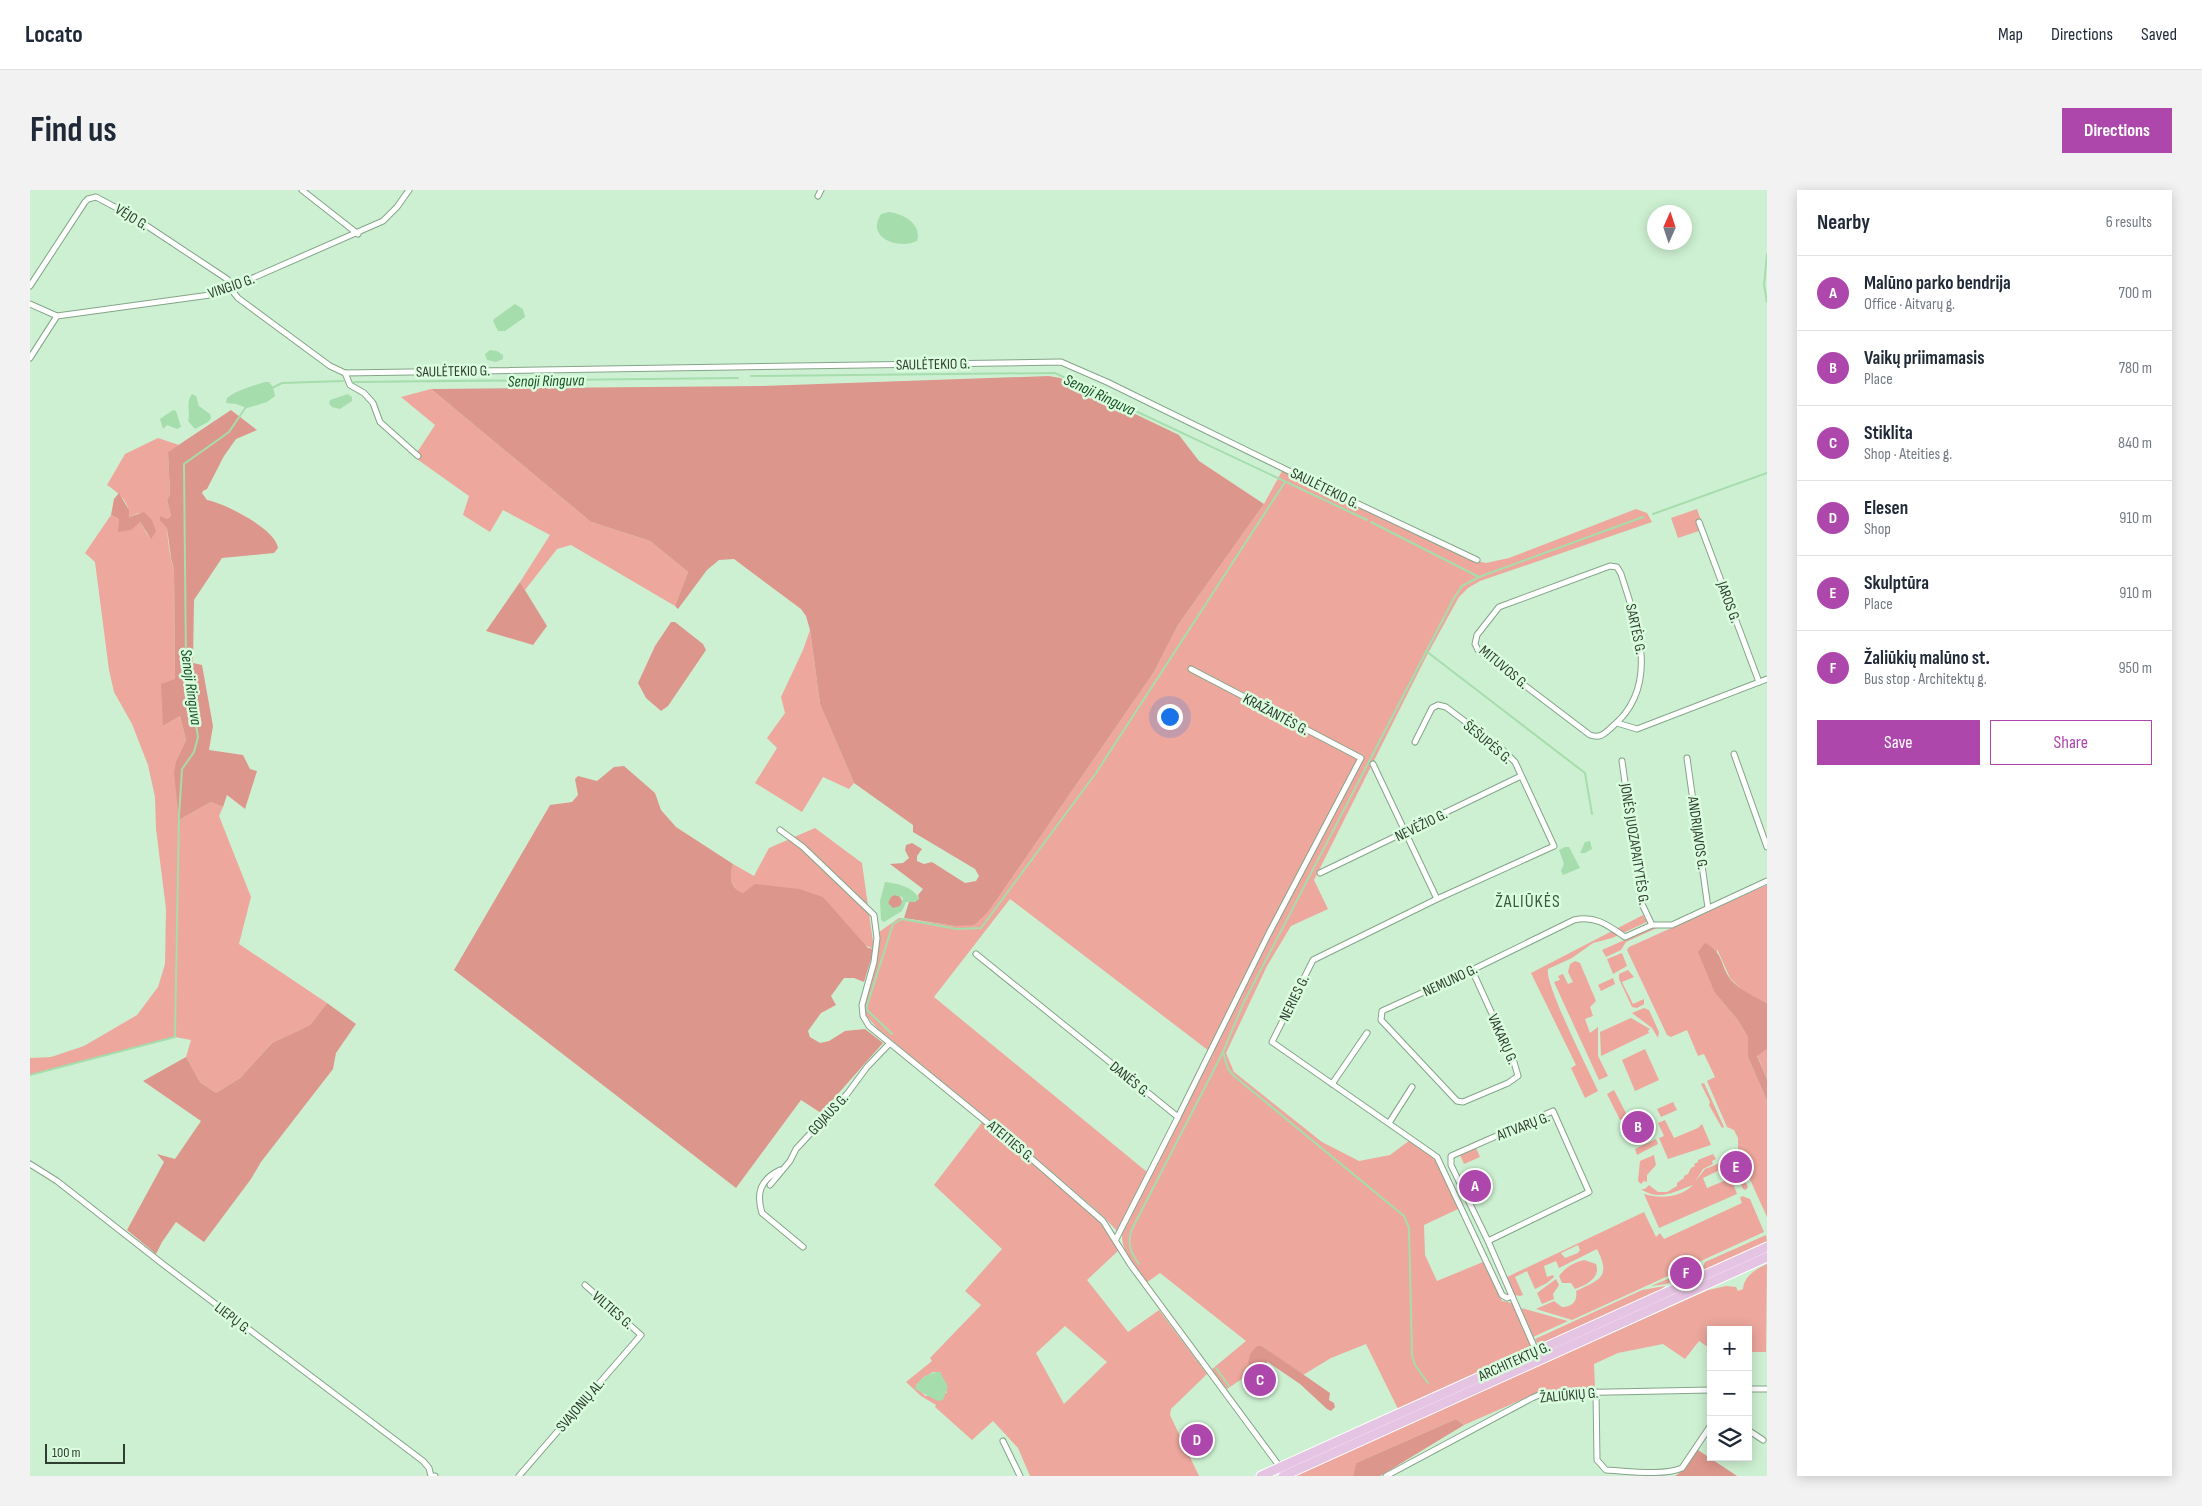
<!DOCTYPE html>
<meta charset="utf-8">
<style>
body{margin:0;font-family:"Sofia Sans Condensed",sans-serif;background:#f2f2f3;color:#1f2937}
.controls{position:absolute;right:15px;bottom:15px;display:grid;overflow:hidden;border-radius:0px;box-shadow:0 2px 12px #0003}
.controls button{width:45px;height:45px;display:grid;place-items:center;padding:0;border:0;border-bottom:1px solid #e0e1e3;background:#fff;color:#1f2937;font:25px sans-serif}
.compass{position:absolute;left:1617px;top:15px;width:45px;height:45px;border-radius:50%;background:#fff;box-shadow:0 2px 12px #0003;rotate:3deg}
.scale{position:absolute;left:15px;bottom:12px;width:80px;box-sizing:border-box;padding-left:5px;border:2px solid #303d31;border-top:0;font-size:14px;line-height:18px;white-space:nowrap;color:#303d31;-webkit-text-stroke:4px #dbfddf;paint-order:stroke}
.you{position:absolute;left:1139px;top:526px;width:18px;height:18px;margin:-12px;border:4px solid #fff;border-radius:50%;background:#1a73e8;box-shadow:0 0 0 8px #1a73e833}
.badge{display:grid;place-items:center;width:32px;height:32px;border-radius:50%;background:#ad47ac;color:#fff;font-size:16px;font-weight:700}
.pin{position:absolute;translate:-50% -50%;border:2px solid #fff;box-shadow:0 1px 5px #0006}
.list{margin:0;padding:0;list-style:none}
h2{display:flex;justify-content:space-between;align-items:center;height:65px;margin:0;padding:0 20px;font-size:21px}
h2 small{font-size:16px;font-weight:400;color:#747a83}
.list li{display:grid;grid-template-columns:32px 1fr auto;gap:15px;align-items:center;box-sizing:border-box;height:75px;padding:0 20px;border-top:1px solid #e0e1e3}
.list b{display:block;font-size:19px;white-space:nowrap}
.list p{margin:0;font-size:16px;white-space:nowrap;color:#747a83}
.list em{font-size:16px;font-style:normal;color:#747a83}
.actions{display:flex;gap:10px;padding:15px 20px}
.actions a{flex:1;padding:11px 0;border:1px solid #ad47ac;border-radius:0px;text-align:center;font-size:18px;color:#ad47ac}
.actions .main{background:#ad47ac;color:#fff}
.icon{flex:none;width:28px;height:28px;fill:none;stroke:currentColor;stroke-width:2;stroke-linecap:round;stroke-linejoin:round}
.map{position:relative;flex:none;width:1737px;height:1286px;overflow:hidden;border-radius:0px}
header{display:flex;align-items:center;gap:30px;box-sizing:border-box;height:70px;padding:0 25px;background:#fff;border-bottom:1px solid #e0e1e3}
header strong{font-size:24px}
nav{display:flex;gap:28px;margin-inline-start:auto;font-size:18px}
.intro{display:flex;align-items:center;justify-content:space-between;box-sizing:border-box;height:120px;padding:0 30px}
h1{margin:0;font-size:35px}
.button{padding:12px 22px;border-radius:0px;background:#ad47ac;color:#fff;font-size:18px;font-weight:700}
main{display:flex;gap:30px;padding:0 30px}
aside{flex:1;background:#fff;border-radius:0px;box-shadow:0 2px 12px #0003}
.map>svg:first-child{display:block}
.green{fill:#eda79d;fill-rule:evenodd}
.forest{fill:#dd968c}
.water{fill:#a6ddad;fill-rule:evenodd}
.lines{fill:none;stroke-linecap:round;stroke-linejoin:round}
.stream{stroke:#a6ddad;stroke-width:2}
.street-casing{stroke:#85a589;stroke-width:7}
.primary-casing{stroke:#fff;stroke-width:11}
.street{stroke:#fff;stroke-width:5}
.primary{stroke:#e5c4e3;stroke-width:9}
.labels{text-anchor:middle;stroke-width:5;stroke-linejoin:round;paint-order:stroke}
.street-label{font-size:15px;fill:#303d31;stroke:#dbfddf}
.water-label{font-size:16px;font-style:italic;fill:#175125;stroke:#dbfddf}
.quarter-label{font-size:18px;letter-spacing:1px;fill:#3b583f;stroke:#dbfddf}
</style>
<header>
<strong>Locato</strong>
<nav><a>Map</a><a>Directions</a><a>Saved</a></nav>
</header>
<div class="intro"><h1>Find us</h1><a class="button">Directions</a></div>
<main>
<div class="map">
<svg width="1737" height="1286" viewBox="0 0 1737 1286">
<rect width="100%" height="100%" fill="#cef0d2"/>
<g class="green">
<polygon points="401,199 561,332 620,351 658,382 645,416 541,355 527,359 495,400 490,392 520,345 473,320 460,342 433,325 439,306 384,267 405,235 371,207"/>
<path d="M128,248l21,7 -11,7 2,43 -3,5 4,16 -4,3c0,17 2,35 7,51l1,109 -12,47 17,-10 6,24 -10,21 3,59 32,-18 12,5 -4,9 32,81 -12,47 88,59 -17,22 -38,18 -32,35 -24,15 -16,-11 -14,-25 5,-17 -16,-3 -145,38v-17l21,-1 33,-11 53,-31 21,-28 7,-23 1,-55 -10,-80 -1,-32 -7,-32 -16,-41 -18,-32 -5,-22 -14,-108 -10,-9 26,-38 8,4 21,3 10,17 -11,-26 -10,4c1,-15 -10,-24 -22,-32l18,-31z"/>
<path d="M1252,281l186,88 18,4 23,-5 127,-49 11,4 5,9 -172,59 -12,7 -9,9 -32,58 -113,225 14,29 -37,17 -24,40 -41,87 8,19 88,70 37,19 31,-6 20,-15 25,20 8,11 15,38 -34,16 1,30 12,26 46,-19 19,39 10,2 19,43 -1,4 -132,59 -32,-65 -35,14 -28,17 -41,-29 -14,18 7,6 -28,19 -16,-19 35,-29 -86,-68 -14,10c-11,-15 -25,-31 -24,-50l91,-179 -203,-155 -76,98 213,175 -30,59 -14,-15 -57,-49 -169,-139 -12,-14 -1,-4 16,-68 -1,-10 20,-14 56,8 34,-15 165,-239 24,-47 86,-121z"/>
<polygon points="1667,319 1671,330 1666,332 1669,341 1648,348 1641,328"/>
<polygon points="780,440 790,514 824,593 819,599 793,587 772,622 725,593 747,558 737,548 755,523 751,507 773,460"/>
<path d="M785,638l47,35 12,86 -136,-58c-8,-9 -9,-15 -5,-27l21,12 15,-28z"/>
<polygon points="1737,695 1737,813 1713,801 1700,788 1687,759 1685,803 1707,829 1718,847 1718,867 1737,911 1737,1027 1708,963 1708,948 1704,940 1697,937 1677,891 1685,887 1674,864 1668,866 1657,840 1641,847 1637,845 1597,760 1599,757"/>
<path d="M1613,725l4,7 -35,16 -19,5 -21,15 -24,11c-4,14 42,104 50,122l-13,7 -14,-30 5,-3 -45,-92z"/>
<polygon points="1626,736 1627,738 1596,752 1591,760 1576,767 1572,760"/>
<polygon points="1592,763 1597,776 1583,784 1577,769"/>
<polygon points="1545,771 1550,773 1566,811 1560,817 1563,826 1555,829 1560,843 1568,837 1568,866 1578,886 1569,890 1524,792 1530,790 1528,786 1533,784 1538,794 1543,792 1538,782 1540,774"/>
<polygon points="1598,780 1604,787 1592,792 1603,814 1614,809 1614,814 1607,818 1602,817 1589,789 1589,784"/>
<polygon points="1583,788 1585,794 1571,801 1568,795"/>
<polygon points="1614,818 1619,820 1629,842 1628,848 1622,838 1602,823"/>
<polygon points="1601,828 1620,839 1618,841 1619,843 1571,866 1570,842"/>
<polygon points="1615,859 1629,890 1605,901 1592,870"/>
<polygon points="1737,859 1737,889 1727,865"/>
<polygon points="1674,893 1694,937 1692,938 1679,915 1680,912 1671,894"/>
<polygon points="1584,900 1598,927 1590,930 1577,904"/>
<polygon points="1643,912 1647,920 1631,927 1627,919"/>
<polygon points="1635,930 1644,948 1668,938 1672,934 1681,955 1638,969 1629,948 1634,946 1628,933"/>
<path d="M953,931l123,106 12,24 -31,29 41,52 31,-22 48,64 -36,35 -1,6 29,61h-169l-12,-28 -25,-27 -21,19 -37,-33 1,-2 -15,-9 -15,-14 26,-21 -2,-3 51,-53 -16,-14 37,-42 -68,-64zM1035,1136l42,36 -43,42 -28,-51zM903,1182h7l7,21 -22,3 -9,-11 8,-8z"/>
<polygon points="1626,949 1628,954 1607,965 1605,959"/>
<polygon points="1446,958 1450,967 1434,974 1430,965"/>
<path d="M1683,964l3,5 -4,2 1,3 -10,5 -8,13 10,-13 20,-8 1,6 -23,11 4,10 24,-10 6,16 -78,34 -15,-34c17,5 35,4 49,-9 -18,6 -33,17 -52,4h4l4,-4 9,7h9l10,-6v-3l7,-5v-2l4,-2 3,-6 4,-2 -1,-2 4,-2v-2z"/>
<polygon points="1624,965 1626,975 1617,985 1617,992 1614,991 1611,994 1608,991 1610,971"/>
<polygon points="1710,981 1718,997 1716,1000 1713,999 1706,983"/>
<path d="M1712,1006l8,3 14,33 -192,88 -36,-11 18,-8 8,6c10,0 16,-6 14,-16 25,-12 35,-14 21,-42l-38,19 -3,-7 -12,5 3,11 6,-2 1,2 -7,6 -12,6 -8,-18 -12,6 8,18 -3,1 -5,-1 -8,-18 137,-65 12,25 4,-4 4,6 78,-36 -2,-5zM1548,1055l2,5 -2,3 -13,5 -4,-5z"/>
<polygon points="1736,1045 1737,1052 1675,1080 1673,1077 1675,1072"/>
<path d="M1554,1070l12,4c5,14 -10,21 -21,25l-4,-6h-9l-3,-7c7,-9 14,-13 25,-16z"/>
<path d="M1737,1074l-1,88h-18v-22h-37v19l-12,-8 -14,18 -22,-15 -45,9 -24,11 1,24 -56,4 -75,33 -8,-6 -100,44 -3,13h-60l415,-186 18,-4 10,1 2,4 5,-2c1,-13 13,-20 24,-25z"/>
<polygon points="1652,1083 1654,1086 1636,1094 1621,1096"/>
<polygon points="1526,1089 1529,1095 1523,1104 1524,1109 1512,1114 1507,1103"/>
<polygon points="1635,1096 1630,1101 1512,1155 1507,1153 1505,1149 1612,1100"/>
<polygon points="1491,1118 1538,1131 1503,1147"/>
</g>
<g class="forest">
<polygon points="1019,186 1030,188 1149,245 1169,271 1234,314 1148,435 1124,482 959,721 944,735 925,736 874,728 879,712 884,712 889,709 888,705 893,699 860,674 873,673 879,668 875,660 876,655 882,653 892,659 887,666 887,671 894,674 902,672 935,693 946,691 949,686 945,679 883,642 883,635 824,593 790,514 780,440 776,426 771,419 704,369 689,370 677,380 648,419 645,416 658,382 620,351 561,332 401,199 731,196"/>
<path d="M201,220l26,20 -21,9 -12,17 -17,33 -4,2 -1,2 5,7c17,3 69,29 71,48l-4,5 -52,5 -28,42 -1,63 9,2 11,61 -4,24 34,5 7,14 7,2 -12,38 -18,-14 -4,12 -12,-5 -32,18 -5,-47 2,-12 10,-21 -6,-24 -17,10 -2,-42 14,-5 -1,-109 -3,-12 -4,-30 -7,-8v-4l7,3 4,-3 -4,-16 3,-5 -2,-43z"/>
<polygon points="89,303 99,320 99,327 114,322 122,330 126,341 121,349 110,332 101,340 88,342 89,329 81,325 84,309"/>
<polygon points="490,392 517,436 503,455 456,441"/>
<polygon points="641,432 645,432 673,454 676,460 638,516 631,521 616,508 608,493 625,456"/>
<path d="M594,576l31,27 6,17 15,17 57,37c-4,12 -3,24 10,29l12,-9 44,5 24,8 45,51 6,1 -10,33 -10,-4h-10l-13,18 5,9 -15,8 -13,18 2,6 10,6 9,-2 16,-10 20,-2 18,14 -62,70 -20,-13 -65,88 -282,-218 96,-165 22,-3 6,-7 -3,-16 3,-3 19,5 17,-14z"/>
<circle cx="865" cy="712" r="7"/>
<path d="M1675,753c20,11 14,21 26,37 10,11 23,16 36,23v46l-10,7 10,23v22l-19,-44v-20l-11,-18 -22,-26 -17,-41z"/>
<polygon points="297,813 326,834 306,863 303,879 231,972 221,989 174,1052 146,1032 132,1052 126,1064 97,1040 134,972 127,964 145,969 171,931 113,891 156,867 170,892 186,903 210,888 242,853 280,835"/>
<polygon points="1227,1156 1232,1156 1300,1203 1299,1210 1304,1213 1305,1217 1301,1221 1297,1219 1270,1194 1238,1172 1225,1180 1218,1174 1220,1164"/>
<polygon points="1426,1229 1434,1235 1350,1286 1323,1286 1326,1273"/>
<polygon points="1668,1260 1707,1286 1645,1286 1654,1280"/>
</g>
<g class="water">
<path d="M859,22c15,2 33,12 28,29 -18,9 -52,-3 -36,-27z"/>
<polygon points="485,114 493,119 495,127 475,141 468,141 463,131 464,129"/>
<polygon points="460,160 467,161 473,165 473,169 466,172 457,170 455,164"/>
<path d="M235,192h4l4,5 2,9 -8,6 -20,6 -11,-4 -10,-1 1,-5c8,-7 28,-13 38,-16z"/>
<path d="M162,204l4,2 3,10 11,8 1,4 -3,4 -13,7 -7,-8c3,-9 -3,-18 4,-27z"/>
<polygon points="318,204 322,207 322,211 310,219 302,217 299,214 300,210"/>
<polygon points="143,220 146,221 151,237 147,239 137,235 133,239 130,229"/>
<polygon points="1560,651 1562,659 1555,663 1550,663 1555,652"/>
<polygon points="1535,657 1539,657 1550,678 1533,685 1531,681 1534,674 1529,660"/>
<path d="M855,692c12,1 29,5 34,17l-4,3h-9l-4,9 -18,11 -3,-2 -1,-19zM864,705l8,2 1,2 -3,7 -7,2 -5,-5 3,-6z"/>
<path d="M907,1182h3l8,15 -5,13 -5,1 -23,-12c2,-9 13,-16 22,-17z"/>
</g>
<g class="lines">
<g class="stream">
<polyline points="1737,64 1734,95 1737,112"/>
<polyline points="721,186 1025,183 1337,330"/>
<polyline points="324,192 708,188"/>
<polyline points="242,198 252,193 313,191"/>
<polyline points="1623,324 1737,283"/>
<polyline points="1341,332 1449,387"/>
<polyline points="1396,461 1555,583 1562,624"/>
<polyline points="862,844 836,819 863,734 872,729 927,739 951,738 1066,583 1255,292"/>
<polyline points="1193,862 1198,879 1204,886 1374,1026 1379,1038 1382,1165 1385,1175 1398,1193"/>
<polyline points="0,885 145,847 149,626 152,579 164,562 168,547 156,475 154,274 199,242 216,217"/>
<path d="M1109,1074c-9,-12 -11,-19 -8,-33l92,-179 20,-48 211,-406 8,-12 17,-9 164,-60"/>
<polyline points="1186,1178 1199,1196"/>
</g>
<g class="street-casing">
<g id="street">
<polyline points="272,0 328,44"/>
<polyline points="788,6 791,0"/>
<polyline points="0,96 55,12 58,9 66,7 102,26 197,89 205,97"/>
<polyline points="200,98 208,108 300,176 315,183"/>
<polyline points="0,114 27,126 180,105 200,98 353,31 367,17 379,0"/>
<polyline points="0,168 27,126"/>
<polyline points="315,183 1031,172 1077,192 1269,286 1447,370"/>
<polyline points="315,183 320,195 334,203 343,213 350,232 388,266"/>
<polyline points="1669,332 1729,492"/>
<path d="M1580,376l7,1 4,7c16,50 40,111 -8,152 -8,7 -12,13 -23,9l-112,-85 -3,-6 2,-9 22,-28z"/>
<polyline points="1587,533 1607,539 1737,489"/>
<polyline points="1385,552 1402,518 1408,515 1416,517 1474,561 1485,572 1524,656 1407,709 1283,770 1242,852 1407,967 1472,1105 1477,1108 1482,1106"/>
<polyline points="1704,564 1737,657"/>
<polyline points="1657,568 1678,718"/>
<polyline points="1592,571 1612,714 1622,735"/>
<polyline points="1343,574 1407,709"/>
<polyline points="750,640 773,657 844,725 847,748 844,772 832,815 833,826 839,836 1003,970 1073,1031 1100,1074 1250,1277"/>
<polyline points="1290,683 1491,586"/>
<polyline points="946,764 1148,927 1086,1049"/>
<path d="M1442,780l42,92 4,14 -10,7 -45,19 -6,-1 -76,-81 1,-9 90,-41 102,-50c22,-5 35,6 51,17l27,-12h20l95,-44"/>
<polyline points="1302,894 1337,843"/>
<polyline points="1148,927 1239,743 1331,568 1161,479"/>
<polyline points="1359,933 1382,897"/>
<polyline points="0,974 27,991 134,1075 393,1271 399,1278 401,1286"/>
<path d="M750,980c-20,10 -24,23 -18,43l41,34"/>
<polyline points="740,995 760,971 766,959 817,904 837,877 859,854"/>
<polyline points="1458,1051 1559,1002 1523,921 1421,966 1421,975 1458,1051 1506,1161"/>
<polyline points="1718,1199 1737,1199"/>
<path d="M1566,1202l1,68 9,10c21,1 59,6 76,-2l29,-43"/>
<polyline points="1718,1240 1733,1250"/>
<polyline points="973,1251 990,1286"/>
<polyline points="404,1286 405,1286"/>
<polyline points="489,1286 611,1145 555,1095"/>
<polyline points="1356,1286 1502,1208 1509,1205 1531,1203 1681,1200"/>
</g>
</g>
<g class="primary-casing">
<g id="primary">
<polyline points="1231,1286 1737,1057"/>
<polyline points="1253,1286 1737,1067"/>
</g>
</g>
<use href="#street" class="street"/>
<use href="#primary" class="primary"/>
</g>
<g class="labels">
<g class="street-label">
<text transform="translate(102 27) rotate(32)" y="5">VĖJO G.</text>
<text transform="translate(201 96) rotate(-19)" y="5">VINGIO G.</text>
<text transform="translate(903 174) rotate(-1)" y="5">SAULĖTEKIO G.</text>
<text transform="translate(423 181) rotate(-1)" y="5">SAULĖTEKIO G.</text>
<text transform="translate(1295 298) rotate(26)" y="5">SAULĖTEKIO G.</text>
<text transform="translate(1699 412) rotate(70)" y="5">JAROS G.</text>
<text transform="translate(1606 439) rotate(78)" y="5">SARTĖS G.</text>
<text transform="translate(1474 477) rotate(40)" y="5">MITUVOS G.</text>
<text transform="translate(1246 524) rotate(28)" y="5">KRAŽANTĖS G.</text>
<text transform="translate(1458 552) rotate(40)" y="5">ŠEŠUPĖS G.</text>
<text transform="translate(1391 635) rotate(-26)" y="5">NEVĖŽIO G.</text>
<text transform="translate(1668 643) rotate(82)" y="5">ANDRIJAVOS G.</text>
<text transform="translate(1605 654) rotate(81)" y="5">JONĖS JUOZAPAITYTĖS G.</text>
<text transform="translate(1420 790) rotate(-25)" y="5">NEMUNO G.</text>
<text transform="translate(1264 808) rotate(-64)" y="5">NERIES G.</text>
<text transform="translate(1473 849) rotate(66)" y="5">VAKARŲ G.</text>
<text transform="translate(1100 889) rotate(39)" y="5">DANĖS G.</text>
<text transform="translate(798 924) rotate(-47)" y="5">GOJAUS G.</text>
<text transform="translate(1493 936) rotate(-21)" y="5">AITVARŲ G.</text>
<text transform="translate(981 951) rotate(40)" y="5">ATEITIES G.</text>
<text transform="translate(583 1120) rotate(41)" y="5">VILTIES G.</text>
<text transform="translate(203 1128) rotate(38)" y="5">LIEPŲ G.</text>
<text transform="translate(1484 1171) rotate(-24)" y="5">ARCHITEKTŲ G.</text>
<text transform="translate(1539 1205) rotate(-5)" y="5">ŽALIŪKIŲ G.</text>
<text transform="translate(550 1215) rotate(-49)" y="5">SVAJONIŲ AL.</text>
</g>
<g class="water-label">
<text transform="translate(516 190) rotate(-1)" y="6">Senoji Ringuva</text>
<text transform="translate(1070 204) rotate(25)" y="6">Senoji Ringuva</text>
<text transform="translate(162 497) rotate(82)" y="6">Senoji Ringuva</text>
</g>
<g class="quarter-label">
<text x="1498" y="717">ŽALIŪKĖS</text>
</g>
</g>
</svg>
<div class="controls">
<button>+</button>
<button>−</button>
<button><svg class="icon" aria-label="layers" viewBox="0 0 24 24"><path d="M12 4l9 5-9 5-9-5zM3 14l9 5 9-5"/></svg></button>
</div>
<svg class="compass" viewBox="-18 -18 36 36"><path d="M0-13l5 13h-10z" fill="#e53935"/><path d="M0 13l5-13h-10z" fill="#747a83"/></svg>
<div class="scale">100 m</div>
<div class="you"></div>
<div class="pin badge" style="left:1445px;top:996px">A</div>
<div class="pin badge" style="left:1608px;top:937px">B</div>
<div class="pin badge" style="left:1230px;top:1190px">C</div>
<div class="pin badge" style="left:1167px;top:1250px">D</div>
<div class="pin badge" style="left:1706px;top:977px">E</div>
<div class="pin badge" style="left:1656px;top:1083px">F</div>
</div>
<aside>
<h2>Nearby<small>6 results</small></h2>
<ul class="list">
<li><span class="badge">A</span><div><b>Malūno parko bendrija</b><p>Office · Aitvarų g.</p></div><em>700 m</em></li>
<li><span class="badge">B</span><div><b>Vaikų priimamasis</b><p>Place</p></div><em>780 m</em></li>
<li><span class="badge">C</span><div><b>Stiklita</b><p>Shop · Ateities g.</p></div><em>840 m</em></li>
<li><span class="badge">D</span><div><b>Elesen</b><p>Shop</p></div><em>910 m</em></li>
<li><span class="badge">E</span><div><b>Skulptūra</b><p>Place</p></div><em>910 m</em></li>
<li><span class="badge">F</span><div><b>Žaliūkių malūno st.</b><p>Bus stop · Architektų g.</p></div><em>950 m</em></li>
</ul>
<div class="actions"><a class="main">Save</a><a>Share</a></div>
</aside>
</main>
